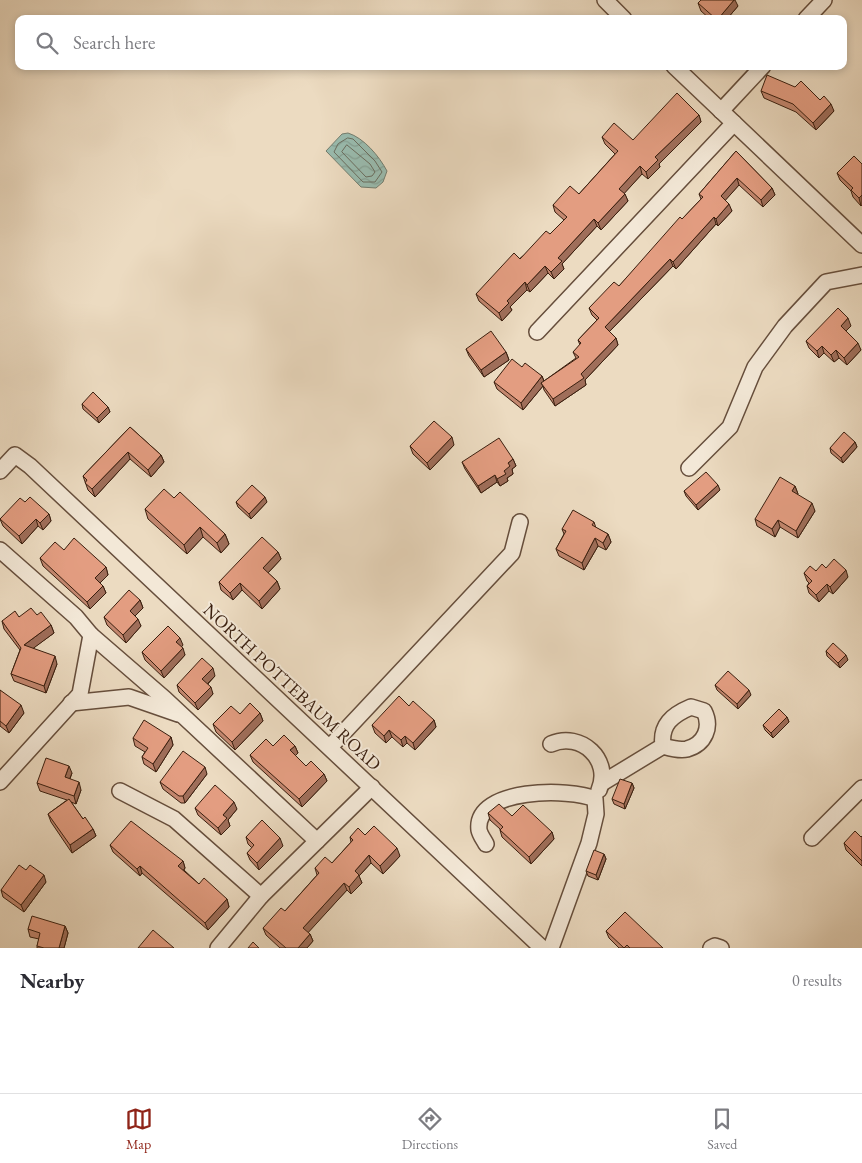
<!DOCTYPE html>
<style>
body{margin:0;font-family:"EB Garamond",serif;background:#f2f2f3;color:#2b2b33}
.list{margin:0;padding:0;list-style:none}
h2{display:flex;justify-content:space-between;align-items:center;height:65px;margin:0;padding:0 20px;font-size:21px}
h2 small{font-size:16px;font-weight:400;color:#7c7c81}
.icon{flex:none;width:28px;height:28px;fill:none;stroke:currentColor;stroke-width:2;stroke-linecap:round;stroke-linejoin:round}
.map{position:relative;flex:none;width:862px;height:948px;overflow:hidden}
.search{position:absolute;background:#fff;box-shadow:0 2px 8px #0003;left:15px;right:15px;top:15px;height:55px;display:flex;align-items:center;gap:12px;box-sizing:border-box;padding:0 18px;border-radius:10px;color:#7c7c81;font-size:19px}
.sheet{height:145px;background:#fff}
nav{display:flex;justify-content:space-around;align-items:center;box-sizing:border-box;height:70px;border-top:1px solid #e1e1e2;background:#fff;font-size:14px;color:#7c7c81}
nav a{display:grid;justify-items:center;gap:2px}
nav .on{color:#8f2418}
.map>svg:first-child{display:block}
.water{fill:url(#water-waves);stroke:#737d6e}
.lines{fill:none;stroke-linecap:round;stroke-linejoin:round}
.shore{stroke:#6a6d5e;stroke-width:1}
.minor-casing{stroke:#664e3c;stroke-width:18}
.minor{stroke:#f3e8d7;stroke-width:15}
.wall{fill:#c3876f;stroke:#3a1f0f}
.shaded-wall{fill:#9f6e5a;stroke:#3a1f0f}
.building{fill:#e39d81;stroke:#3a1f0f}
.labels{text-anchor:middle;stroke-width:4;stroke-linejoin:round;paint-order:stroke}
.street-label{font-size:18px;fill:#3a1f0f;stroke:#f3e8d7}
</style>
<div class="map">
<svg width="862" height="948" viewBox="0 0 862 948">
<defs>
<pattern id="water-waves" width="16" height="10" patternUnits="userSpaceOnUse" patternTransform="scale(1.25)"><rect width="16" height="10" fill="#99bbae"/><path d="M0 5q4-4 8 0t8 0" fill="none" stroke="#85a094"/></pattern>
</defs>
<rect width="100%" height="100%" fill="#ecdbc1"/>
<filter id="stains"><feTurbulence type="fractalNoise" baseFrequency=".004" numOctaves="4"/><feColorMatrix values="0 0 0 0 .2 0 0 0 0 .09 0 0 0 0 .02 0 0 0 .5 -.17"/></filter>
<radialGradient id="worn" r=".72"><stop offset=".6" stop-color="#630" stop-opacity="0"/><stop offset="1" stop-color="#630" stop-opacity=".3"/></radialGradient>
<path class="water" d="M348,133c16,5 31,23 39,38l-4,11 -7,6 -15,-1 -35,-36 16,-17z"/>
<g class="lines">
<g class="shore">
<polygon points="348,138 353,139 375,161 382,172 375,182 363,182 334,152 338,144"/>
<polygon points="347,145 370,164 375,172 372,176 366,177 342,152"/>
</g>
<g class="minor-casing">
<g id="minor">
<polyline points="605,0 624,19"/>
<polyline points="806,19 824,0"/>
<polyline points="674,66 862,245"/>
<polyline points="721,111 763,66"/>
<polyline points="537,332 734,123"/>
<polyline points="689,468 730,427 755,367 785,326 826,282 862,275"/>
<polyline points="0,471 15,455 30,466 542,948"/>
<polyline points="0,550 76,617 91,635 80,694 0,782"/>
<polyline points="91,635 165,699 317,841"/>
<polyline points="71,703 129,697 178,714"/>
<path d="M551,744c30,-13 61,16 48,46"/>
<polyline points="330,747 512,553 520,522"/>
<path d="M602,783l61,-37c-3,-21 9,-31 28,-39l13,4c8,16 1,33 -17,38 -8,2 -17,-1 -24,-3"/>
<polyline points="120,791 174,819 261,896"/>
<polyline points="812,838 862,788"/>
<path d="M486,844c-2,-4 -6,-9 -7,-14 -5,-43 92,-42 116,-31l1,15 -7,29 -38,105"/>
<polyline points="218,948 261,896 372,787"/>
<polyline points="711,948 715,946 721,948"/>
</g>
</g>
<use href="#minor" class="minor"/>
</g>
<g class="wall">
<polygon points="698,3 738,6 727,19 710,19 701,11"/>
<polygon points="761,91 820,100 834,111 816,130 796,112 764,98"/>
<polygon points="699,115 701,122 659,164 660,167 648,179 642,174 624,193 628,201 601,230 597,226 562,264 564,269 554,279 548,273 530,292 527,290 510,307 512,310 502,321 479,301 476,294 550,234 564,220 555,212 553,205 579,194 615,154 605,144 602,137 633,140"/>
<polygon points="736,151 772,188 775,195 763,207 739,185 725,200 732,211 718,226 716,224 676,269 673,266 609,332 616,338 618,345 585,380 586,385 555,406 544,390 543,386 523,410 497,389 494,382 522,367 542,376 544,381 576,358 573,352 580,345 578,340 597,320 592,315 589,308 619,286 701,199 699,194"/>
<polygon points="854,156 861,206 853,197 851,191 840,180 837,173"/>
<polygon points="851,326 846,331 861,350 847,365 839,358 834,362 824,353 819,358 809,348 806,341"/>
<polygon points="466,349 506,352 509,360 484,377 469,356"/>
<polygon points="82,404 108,407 110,412 99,423 83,409"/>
<polygon points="130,427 161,455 164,462 151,477 130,459 95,497 88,490 83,476"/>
<polygon points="855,442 857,447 843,463 831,453 830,448"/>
<polygon points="454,445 430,470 413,454 410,446"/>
<polygon points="513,459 516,466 512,469 513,474 507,478 508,481 500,486 497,482 481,493 465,469 462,462"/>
<polygon points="795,486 798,494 797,495 815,511 798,538 780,527 775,537 757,526 755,519"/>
<polygon points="720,490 698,510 686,496 684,491"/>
<polygon points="174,498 225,534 229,544 221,553 203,537 187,554 148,519 145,509"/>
<polygon points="25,502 49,514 51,521 43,530 38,526 22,544 3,526 0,519"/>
<polygon points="236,502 267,502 251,519 238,507"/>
<polygon points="594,522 596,528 608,534 611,542 606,550 598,546 584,570 559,556 556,549 564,534 562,529"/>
<polygon points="64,550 106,567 108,575 100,583 103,586 106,593 90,609 43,566 40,558"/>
<polygon points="278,552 281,559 268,573 277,581 280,589 262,609 242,590 233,600 221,590 219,582"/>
<polygon points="826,568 848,577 833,594 829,591 819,602 809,593 807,586 809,583 807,581 804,573 816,571"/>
<polygon points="140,600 143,608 135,616 141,626 126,643 107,625 104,617"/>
<polygon points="37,615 51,625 54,633 33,648 57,664 46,693 14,681 11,674 20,650 4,629 2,621 19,617"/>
<polygon points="183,645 181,647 185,655 164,678 145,660 142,652"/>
<polygon points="826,651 848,660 840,668 827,656"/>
<polygon points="215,676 208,684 213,694 198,710 179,692 177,685"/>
<polygon points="715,685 751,695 738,709 717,690"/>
<polygon points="0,690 24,713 9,733 0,726"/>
<polygon points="409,706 434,720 436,727 415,750 407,743 403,747 392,737 386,743 375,733 372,725"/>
<polygon points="260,713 263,721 235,750 216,732 213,724 240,714"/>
<polygon points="787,717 789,722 773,738 765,730 763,725"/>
<polygon points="171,737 173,745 156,772 144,764 142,757 145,752 135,746 133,738"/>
<polygon points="273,746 295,746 298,753 295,755 306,766 324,774 327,781 302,807 253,762 250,755"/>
<polygon points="72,773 70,779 81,790 76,804 71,802 83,819 93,829 96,836 72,853 51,822 48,814 67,800 40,791 37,783"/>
<polygon points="207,774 185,803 181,803 163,789 160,782"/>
<polygon points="632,783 634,788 625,809 614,804 612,799"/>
<polygon points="195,808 237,809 228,820 230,826 221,835 198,815"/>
<polygon points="488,813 512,816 552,832 554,839 531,864 502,837 500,830 500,829 490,820"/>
<polygon points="365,835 400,856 383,874 371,863 359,876 362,883 351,894 347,890 308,932 310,934 313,941 307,948 280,948 266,935 263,928 285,911 317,875 315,868 332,863 351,842 350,837"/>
<polygon points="862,836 862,866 846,850 844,843 861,837"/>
<polygon points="246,837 283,846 259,870 250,860 247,853 252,848 248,844"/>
<polygon points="110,845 183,861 185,868 184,870 199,884 227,899 229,907 208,930 142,873 140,876 113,852"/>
<polygon points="604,854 606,859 598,880 588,876 586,871"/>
<polygon points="26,870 46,882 24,912 3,897 1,890"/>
<polygon points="65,926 68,933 64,948 37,948 37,946 39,939 30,937 28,929"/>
<polygon points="606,931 663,948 619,948 609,938"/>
</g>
<g class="shaded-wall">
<polygon points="734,0 735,0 738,6 727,19 718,19"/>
<polygon points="831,104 834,111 816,130 813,123"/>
<polygon points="699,115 701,122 659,164 660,167 648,179 646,172 655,157"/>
<polygon points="640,166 642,174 622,196 619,189"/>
<polygon points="737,178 739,185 723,203 721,196"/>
<polygon points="772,188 775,195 763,207 761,200"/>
<polygon points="625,194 628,201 601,230 598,223"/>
<polygon points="862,195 862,205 861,206 859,198"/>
<polygon points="729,204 732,211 718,226 716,219"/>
<polygon points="714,217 716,224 676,269 673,262"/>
<polygon points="594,219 597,226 562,264 564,269 554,279 551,272 558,258"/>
<polygon points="670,259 673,266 607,334 605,327"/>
<polygon points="545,266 548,273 530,292 527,285"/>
<polygon points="525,282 527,290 510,307 512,310 502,321 499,313 507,301"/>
<polygon points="848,318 851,326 843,334 841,326"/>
<polygon points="616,338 618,345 585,380 586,385 555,406 553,399 581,374"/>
<polygon points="858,343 861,350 847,365 844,358"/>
<polygon points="822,346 824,353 819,358 817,351"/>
<polygon points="836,350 839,358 834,362 831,355"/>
<polygon points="506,352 509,360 484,377 481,370"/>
<polygon points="542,376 545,384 541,383 543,386 523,410 521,403"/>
<polygon points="108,407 110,412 99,423 97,418"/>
<polygon points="452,437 454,445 430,470 427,463"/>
<polygon points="855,442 857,447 843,463 841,458"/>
<polygon points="128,452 130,459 95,497 92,489"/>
<polygon points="161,455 164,462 151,477 148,470"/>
<polygon points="513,459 516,466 512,469 513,474 507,478 508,481 500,486 497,479 504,471 508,463"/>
<polygon points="495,475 497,482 481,493 478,486"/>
<polygon points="718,485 720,490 698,510 696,505"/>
<polygon points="795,486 798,494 795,499 792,491"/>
<polygon points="265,497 267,502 251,519 249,514"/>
<polygon points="812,503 815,511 798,538 796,531"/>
<polygon points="49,514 51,521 43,530 40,523"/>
<polygon points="36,519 38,526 22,544 19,536"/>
<polygon points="778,520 780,527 775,537 772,529"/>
<polygon points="200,527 203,537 187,554 184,545"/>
<polygon points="225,534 229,544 221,553 217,543"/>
<polygon points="608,534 611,542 606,550 603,543"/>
<polygon points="595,538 598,546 584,570 582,563"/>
<polygon points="278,552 281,559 266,575 263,568"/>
<polygon points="106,567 108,575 98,585 95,578"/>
<polygon points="846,570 848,577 833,594 830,587"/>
<polygon points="277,581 280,589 262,609 259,601"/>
<polygon points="240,583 242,590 233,600 230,593"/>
<polygon points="827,584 829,591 819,602 816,595"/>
<polygon points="103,586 106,593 90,609 87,602"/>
<polygon points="140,600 143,608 133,618 130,611"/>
<polygon points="138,619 141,626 126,643 123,635"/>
<polygon points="51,625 54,633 27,653 24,645"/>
<polygon points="180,638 183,645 179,650 176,642"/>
<polygon points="183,648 185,655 164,678 161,671"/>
<polygon points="846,655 848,660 840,668 838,663"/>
<polygon points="55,656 57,664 46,693 44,686"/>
<polygon points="213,668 215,676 205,686 202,679"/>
<polygon points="211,687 213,694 198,710 195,703"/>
<polygon points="749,690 751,695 738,709 737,704"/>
<polygon points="21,705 24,713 9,733 6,726"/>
<polygon points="260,713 263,721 235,750 232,742"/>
<polygon points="787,717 789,722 773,738 771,733"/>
<polygon points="434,720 436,727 415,750 413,743"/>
<polygon points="389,730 392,737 386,743 384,736"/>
<polygon points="405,736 407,743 403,747 401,740"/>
<polygon points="171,737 173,745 156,772 153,764"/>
<polygon points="295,746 298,753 293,758 290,750"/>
<polygon points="69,766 72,773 67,785 65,777"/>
<polygon points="205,767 207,774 185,803 183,796"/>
<polygon points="324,774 327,781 302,807 299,799"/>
<polygon points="79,782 81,790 76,804 74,796"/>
<polygon points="632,783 634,788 625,809 624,804"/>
<polygon points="234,802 237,809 228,820 230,826 221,835 218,828 223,815"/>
<polygon points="93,829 96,836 72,853 70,845"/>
<polygon points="552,832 554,839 531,864 529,857"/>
<polygon points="280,838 283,846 259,870 257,863"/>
<polygon points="397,848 400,856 383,874 380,866"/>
<polygon points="604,854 606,859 598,880 596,875"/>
<polygon points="369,855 371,863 359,876 362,883 351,894 349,887 355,871"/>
<polygon points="183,861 185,868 181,873 178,866"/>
<polygon points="140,866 142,873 140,876 137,869"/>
<polygon points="44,875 46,882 24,912 21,905"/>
<polygon points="344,883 347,890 306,935 303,928"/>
<polygon points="227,899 229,907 208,930 205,923"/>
<polygon points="65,926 68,933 64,948 59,948"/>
<polygon points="310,934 313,941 307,948 298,948"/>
</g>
<g class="building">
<polygon points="701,0 734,0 718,19 716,19 698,3"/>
<polygon points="767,75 795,87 801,81 820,100 824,96 831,104 813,123 793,104 761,91"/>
<polygon points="677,93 699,115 655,157 658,160 646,172 640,166 619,189 625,194 598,223 594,219 558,258 562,261 551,272 545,266 527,285 525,282 507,301 509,303 499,313 476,294 514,253 520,259 546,231 550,234 567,217 553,205 570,186 579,194 618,151 602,137 614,123 633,140"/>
<polygon points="736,151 772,188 761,200 737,178 721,196 729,204 716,219 714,217 673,262 670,259 605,327 616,338 581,374 584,378 553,399 541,383 579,357 573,352 581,343 578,340 599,318 589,308 614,282 619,286 680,217 682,219 703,197 699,194"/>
<polygon points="854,156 862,164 862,195 859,198 851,190 853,188 837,173"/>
<polygon points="838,308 848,318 841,326 858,343 844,358 836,350 831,355 822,346 817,351 806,341"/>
<polygon points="491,331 506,352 481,370 466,349"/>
<polygon points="512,359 522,367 525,363 542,376 521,403 494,382"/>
<polygon points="93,392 108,407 97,418 82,404"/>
<polygon points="434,421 452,437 427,463 410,446"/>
<polygon points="130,427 161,455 148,470 128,452 92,489 85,483 87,480 83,476"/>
<polygon points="844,432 855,442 841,458 830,448"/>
<polygon points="499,438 513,459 508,463 510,466 504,471 506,474 497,479 495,475 478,486 462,462"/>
<polygon points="706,472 718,485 696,505 684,491"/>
<polygon points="780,477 795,486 792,491 812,503 796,531 778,520 772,529 755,519"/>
<polygon points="252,485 265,497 249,514 236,502"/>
<polygon points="164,489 174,498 180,492 225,534 217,543 200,527 184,545 145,509"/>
<polygon points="30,497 49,514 40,523 36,519 19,536 0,519 20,498 25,502"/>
<polygon points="573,510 594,522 592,525 608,534 603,543 595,538 582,563 556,549 566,531 562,529"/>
<polygon points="262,537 278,552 263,568 277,581 259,601 240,583 230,593 219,582"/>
<polygon points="74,538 106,567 95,578 103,586 87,602 40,558 55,542 64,550"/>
<polygon points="834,559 846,570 830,587 827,584 816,595 807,586 812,581 804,573 810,566 816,571 822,564 826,568"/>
<polygon points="129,590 140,600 130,611 138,619 123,635 104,617"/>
<polygon points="31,608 37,615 41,612 51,625 24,645 55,656 44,686 11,674 21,648 2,621 15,611 19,617"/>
<polygon points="168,626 180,638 176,642 183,648 161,671 142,652"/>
<polygon points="833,643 846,655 838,663 826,651"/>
<polygon points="202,658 213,668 202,679 211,687 195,703 177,685"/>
<polygon points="728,671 749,690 737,704 715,685"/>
<polygon points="0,690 21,705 6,726 0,721"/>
<polygon points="399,696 409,706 413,701 434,720 413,743 405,736 401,740 389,730 384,736 372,725"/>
<polygon points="250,703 260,713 232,742 213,724 231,706 240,714"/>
<polygon points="779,709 787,717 771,733 763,725"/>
<polygon points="144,720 171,737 153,764 142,757 148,748 133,738"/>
<polygon points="284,735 295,746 290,750 306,766 311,761 324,774 299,799 250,755 266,739 273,746"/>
<polygon points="183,751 205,767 183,796 179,796 160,782"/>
<polygon points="46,758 69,766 65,777 79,782 74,796 37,783"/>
<polygon points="620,779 632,783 624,804 612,799"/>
<polygon points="215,785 234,802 223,815 227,818 218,828 195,808"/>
<polygon points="69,799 83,819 85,817 93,829 70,845 48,814"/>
<polygon points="499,804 512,816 523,805 552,832 529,857 500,830 503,827 488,813"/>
<polygon points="262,820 280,838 257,863 247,853 254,845 246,837"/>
<polygon points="131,821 183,861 178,866 199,884 204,878 227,899 205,923 140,866 137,869 110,845"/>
<polygon points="374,826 397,848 380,866 369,855 355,871 359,875 349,887 344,883 303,928 310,934 298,948 286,948 263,928 281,908 285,911 319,873 315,868 325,857 332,863 353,840 350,837 358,828 365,835"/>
<polygon points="855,831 861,837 862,836 862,861 844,843"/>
<polygon points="594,850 604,854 596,875 586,871"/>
<polygon points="19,865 26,870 30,865 44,875 21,905 1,890"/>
<polygon points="625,912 663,948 630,948 627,945 624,948 606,931"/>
<polygon points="32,916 65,926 59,948 44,948 37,946 40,933 28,929"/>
<polygon points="153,930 174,948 138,948"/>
<polygon points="253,942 259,948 248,948"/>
</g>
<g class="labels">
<g class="street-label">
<text transform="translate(292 687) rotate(43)" y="6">NORTH POTTEBAUM ROAD</text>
</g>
</g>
<rect width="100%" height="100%" filter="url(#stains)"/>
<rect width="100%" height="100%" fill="url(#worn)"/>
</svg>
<div class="search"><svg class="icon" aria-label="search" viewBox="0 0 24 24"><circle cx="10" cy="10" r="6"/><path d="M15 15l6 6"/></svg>Search here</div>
</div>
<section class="sheet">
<h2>Nearby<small>0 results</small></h2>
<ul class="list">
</ul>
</section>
<nav>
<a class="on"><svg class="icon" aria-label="map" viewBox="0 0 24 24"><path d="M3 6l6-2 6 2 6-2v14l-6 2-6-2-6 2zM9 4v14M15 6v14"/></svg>Map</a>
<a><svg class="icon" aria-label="directions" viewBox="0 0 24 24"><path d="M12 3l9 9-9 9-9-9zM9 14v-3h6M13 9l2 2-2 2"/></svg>Directions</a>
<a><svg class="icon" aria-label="saved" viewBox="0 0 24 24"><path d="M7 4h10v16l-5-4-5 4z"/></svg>Saved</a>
</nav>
